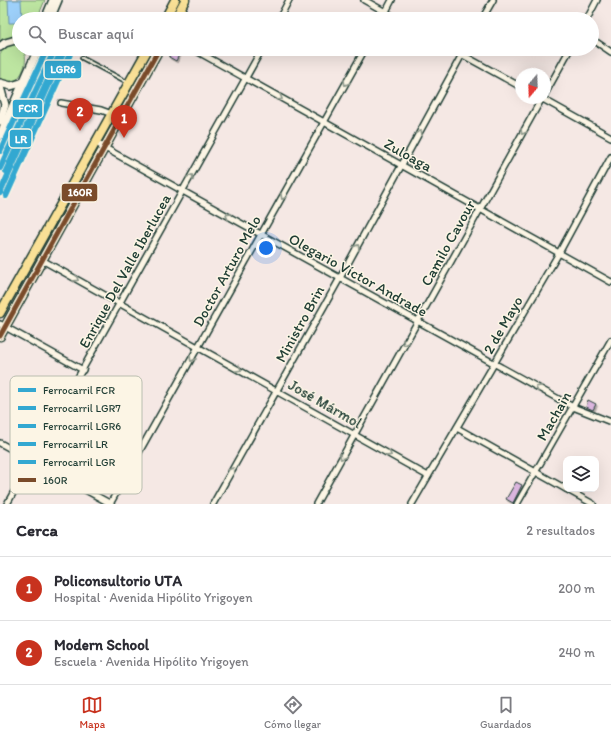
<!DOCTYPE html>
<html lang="es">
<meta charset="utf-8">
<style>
body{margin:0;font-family:Itim,sans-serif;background:#f7f7f7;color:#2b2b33}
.controls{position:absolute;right:12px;bottom:12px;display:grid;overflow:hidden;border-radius:8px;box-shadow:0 4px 16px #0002}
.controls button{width:36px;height:36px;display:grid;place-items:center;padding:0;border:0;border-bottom:1px solid #e1e1e2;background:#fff;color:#2b2b33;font:20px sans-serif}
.compass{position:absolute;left:515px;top:68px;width:36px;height:36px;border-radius:50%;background:#fff;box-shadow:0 4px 16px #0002;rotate:199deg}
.you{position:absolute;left:266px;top:248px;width:14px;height:14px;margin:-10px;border:3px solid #fff;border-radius:50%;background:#1a73e8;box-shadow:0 0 0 6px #1a73e833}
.badge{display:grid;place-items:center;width:26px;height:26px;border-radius:50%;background:#c8321e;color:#fff;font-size:13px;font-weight:700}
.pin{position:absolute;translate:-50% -33px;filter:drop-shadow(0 1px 2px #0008)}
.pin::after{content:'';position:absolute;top:21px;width:14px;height:12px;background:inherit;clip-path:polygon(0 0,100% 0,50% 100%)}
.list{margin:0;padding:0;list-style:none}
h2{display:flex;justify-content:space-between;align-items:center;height:52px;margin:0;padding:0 16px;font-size:17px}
h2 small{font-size:13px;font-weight:400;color:#7c7c81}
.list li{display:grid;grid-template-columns:26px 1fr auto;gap:12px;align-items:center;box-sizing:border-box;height:64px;padding:0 16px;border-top:1px solid #e1e1e2}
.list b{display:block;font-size:15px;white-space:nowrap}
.list p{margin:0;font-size:13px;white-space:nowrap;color:#7c7c81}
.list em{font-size:13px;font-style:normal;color:#7c7c81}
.icon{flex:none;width:22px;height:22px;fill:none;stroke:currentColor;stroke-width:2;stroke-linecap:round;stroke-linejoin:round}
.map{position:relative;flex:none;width:611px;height:504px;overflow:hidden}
.search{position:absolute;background:#fff;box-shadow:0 4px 16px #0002;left:12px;right:12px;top:12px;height:44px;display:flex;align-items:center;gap:10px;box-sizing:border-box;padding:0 14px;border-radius:22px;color:#7c7c81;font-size:15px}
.sheet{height:180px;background:#fff}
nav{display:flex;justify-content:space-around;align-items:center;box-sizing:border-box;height:56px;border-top:1px solid #e1e1e2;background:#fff;font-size:11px;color:#7c7c81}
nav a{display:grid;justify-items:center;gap:2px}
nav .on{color:#c8321e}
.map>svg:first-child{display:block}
.green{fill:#bde5a1;stroke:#6e916a}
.water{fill:#9dd0fa;stroke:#6b95ab}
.building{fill:#dbb5de;stroke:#1f3d34;filter:url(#shadow)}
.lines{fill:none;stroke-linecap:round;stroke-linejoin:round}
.lane-casing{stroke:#1f3d34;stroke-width:5.5}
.street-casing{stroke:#1f3d34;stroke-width:8}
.secondary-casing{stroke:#1f3d34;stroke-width:10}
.primary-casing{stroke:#1f3d34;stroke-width:11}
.lane{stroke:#fcf5e5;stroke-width:2.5}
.street{stroke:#fcf5e5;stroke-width:5}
.secondary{stroke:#fcf5e5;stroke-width:7}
.primary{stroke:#f9e096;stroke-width:8}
.bus-1-casing{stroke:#fcf5e5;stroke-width:8}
.bus-1{stroke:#7a4b2a;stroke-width:5}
.rail-1-casing{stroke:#fcf5e5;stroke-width:9}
.rail-2-casing{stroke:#fcf5e5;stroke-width:9}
.rail-3-casing{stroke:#fcf5e5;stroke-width:9}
.rail-4-casing{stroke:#fcf5e5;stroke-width:9}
.rail-5-casing{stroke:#fcf5e5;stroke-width:9}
.rail-1{stroke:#33a8d1;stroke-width:6}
.rail-2{stroke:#33a8d1;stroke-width:6}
.rail-3{stroke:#33a8d1;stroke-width:6}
.rail-4{stroke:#33a8d1;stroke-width:6}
.rail-5{stroke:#33a8d1;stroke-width:6}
.oneway{stroke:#8e998c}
.labels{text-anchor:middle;stroke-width:3;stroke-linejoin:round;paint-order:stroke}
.street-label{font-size:15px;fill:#1f3d34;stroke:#fcf5e5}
.key{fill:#fcf5e5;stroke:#babeb0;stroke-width:1}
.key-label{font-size:11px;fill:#1f3d34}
.line-badge{stroke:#fcf5e5;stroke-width:1.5}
.badge-label{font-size:11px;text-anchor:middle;font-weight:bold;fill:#fff}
</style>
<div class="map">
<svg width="611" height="504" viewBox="0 0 611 504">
<defs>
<filter id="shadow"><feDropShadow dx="1.5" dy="2" stdDeviation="0" flood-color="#0004"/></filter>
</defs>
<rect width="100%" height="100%" fill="#f5e8e4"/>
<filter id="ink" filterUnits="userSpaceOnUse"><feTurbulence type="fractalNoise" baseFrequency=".025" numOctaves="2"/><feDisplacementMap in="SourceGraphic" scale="8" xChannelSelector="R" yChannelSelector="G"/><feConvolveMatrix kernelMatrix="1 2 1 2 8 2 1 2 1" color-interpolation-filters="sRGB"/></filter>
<g filter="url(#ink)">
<g class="green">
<polygon points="0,0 45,0 37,19 19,19 19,34 0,41"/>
<path d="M11,44l8,1v4h3c11,13 -7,45 -22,30v-25l4,-7z"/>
</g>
<polygon class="water" points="8,0 21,0 22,19 19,19 19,23 9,23"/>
<g class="building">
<polygon points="174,52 179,55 176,61 169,57 171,53"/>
<polygon points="588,400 596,404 593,410 586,407"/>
<polygon points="516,482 522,485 513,503 506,499"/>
</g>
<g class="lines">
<g class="lane-casing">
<polyline id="lane" points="82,58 127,82"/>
</g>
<g class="street-casing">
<g id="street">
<polyline points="364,0 398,19"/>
<polyline points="279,19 289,0"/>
<polyline points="382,19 392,0"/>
<polyline points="482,19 493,0"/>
<polyline points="587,19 597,0"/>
<polyline points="592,39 611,52"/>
<polyline points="193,49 611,282"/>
<polyline points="452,49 521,87"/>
<polyline points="545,94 570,49"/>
<polyline points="541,98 611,137"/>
<polyline points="61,103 101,110 112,114"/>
<polyline points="96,143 573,407 611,422"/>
<polyline points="42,260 428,476"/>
<polyline points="0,324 83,370"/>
<polyline points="457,428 566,489"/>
<polyline points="0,443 111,504"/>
<polyline points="566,489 593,504"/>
<polyline points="7,504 262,49"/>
<polyline points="110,504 365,49"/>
<polyline points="213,504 340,278 465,49"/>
<polyline points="316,504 542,98"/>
<polyline points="412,504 559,253 611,157"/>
<polyline points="517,504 611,340"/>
</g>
</g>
<g class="secondary-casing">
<g id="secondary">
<polyline points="45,19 53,0"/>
<polyline points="50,19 58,0"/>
<polyline points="0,47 5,43 19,39"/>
<polyline points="0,83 11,86 24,82"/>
<polyline points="0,87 5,105 0,121"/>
<polyline points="0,135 38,49"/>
</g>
</g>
<g class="primary-casing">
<g id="primary">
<polyline points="165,19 175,0"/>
<polyline points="175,19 185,0"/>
<polyline points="0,313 148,49"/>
<polyline points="0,336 159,49"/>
</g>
</g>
<use href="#lane" class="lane"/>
<use href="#street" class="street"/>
<use href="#secondary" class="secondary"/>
<use href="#primary" class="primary"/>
<g class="bus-1-casing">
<polyline id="bus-1" points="0,336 159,49"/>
</g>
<use href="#bus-1" class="bus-1"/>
<g class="rail-1-casing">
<polyline id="rail-1" points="0,168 55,49"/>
</g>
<g class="rail-2-casing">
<polyline id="rail-2" points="0,193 65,49"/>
</g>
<g class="rail-3-casing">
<polyline id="rail-3" points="6,196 71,52"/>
</g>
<g class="rail-4-casing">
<polyline id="rail-4" points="6,171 61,52"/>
</g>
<g class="rail-5-casing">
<polyline id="rail-5" points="0,151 47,49"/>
</g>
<use href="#rail-1" class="rail-1"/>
<use href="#rail-2" class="rail-2"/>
<use href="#rail-3" class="rail-3"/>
<use href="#rail-4" class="rail-4"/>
<use href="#rail-5" class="rail-5"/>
</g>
<defs><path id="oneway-chevron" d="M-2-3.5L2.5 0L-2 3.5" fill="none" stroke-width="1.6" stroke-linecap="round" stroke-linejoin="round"/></defs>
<g class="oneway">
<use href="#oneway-chevron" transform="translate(346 83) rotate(119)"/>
<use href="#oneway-chevron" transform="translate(280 98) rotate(30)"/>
<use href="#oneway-chevron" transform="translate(523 132) rotate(119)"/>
<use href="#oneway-chevron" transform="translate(420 133) rotate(-62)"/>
<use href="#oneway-chevron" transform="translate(191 177) rotate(-61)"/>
<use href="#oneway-chevron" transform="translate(283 197) rotate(119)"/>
<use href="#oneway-chevron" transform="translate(228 216) rotate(-151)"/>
<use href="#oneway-chevron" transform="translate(357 247) rotate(-61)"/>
<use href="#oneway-chevron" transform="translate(76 279) rotate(29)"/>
<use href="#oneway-chevron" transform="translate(405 343) rotate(119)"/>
<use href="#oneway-chevron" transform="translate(192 359) rotate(119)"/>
<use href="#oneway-chevron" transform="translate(239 369) rotate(29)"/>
<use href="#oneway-chevron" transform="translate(538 388) rotate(-151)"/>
<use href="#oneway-chevron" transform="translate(389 454) rotate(29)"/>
<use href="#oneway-chevron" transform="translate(342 457) rotate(119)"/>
<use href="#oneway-chevron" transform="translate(232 470) rotate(-61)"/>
</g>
</g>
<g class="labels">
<g class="street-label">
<text transform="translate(408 155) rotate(29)" y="5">Zuloaga</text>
<text transform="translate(448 243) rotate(-61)" y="5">Camilo Cavour</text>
<text transform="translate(125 271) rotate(-61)" y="5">Enrique Del Valle Iberlucea</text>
<text transform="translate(227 271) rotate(-61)" y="5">Doctor Arturo Melo</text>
<text transform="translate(358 275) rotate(29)" y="5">Olegario Víctor Andrade</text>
<text transform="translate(300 324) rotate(-61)" y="5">Ministro Brin</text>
<text transform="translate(503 325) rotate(-60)" y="5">2 de Mayo</text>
<text transform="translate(325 404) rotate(30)" y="5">José Mármol</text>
<text transform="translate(554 416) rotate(-60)" y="5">Machain</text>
</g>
</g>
<rect x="10" y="376" width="132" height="118" rx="6" class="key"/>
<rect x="18" y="388" width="18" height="4" fill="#33a8d1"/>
<rect x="18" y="406" width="18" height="4" fill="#33a8d1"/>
<rect x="18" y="424" width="18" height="4" fill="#33a8d1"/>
<rect x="18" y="442" width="18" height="4" fill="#33a8d1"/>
<rect x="18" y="460" width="18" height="4" fill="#33a8d1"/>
<rect x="18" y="478" width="18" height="4" fill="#7a4b2a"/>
<g class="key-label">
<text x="43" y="394">Ferrocarril FCR</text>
<text x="43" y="412">Ferrocarril LGR7</text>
<text x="43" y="430">Ferrocarril LGR6</text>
<text x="43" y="448">Ferrocarril LR</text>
<text x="43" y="466">Ferrocarril LGR</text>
<text x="43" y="484">160R</text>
</g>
<g class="line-badge">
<rect x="44" y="60" width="38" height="19" rx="4" fill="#33a8d1"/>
<rect x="12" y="99" width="31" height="19" rx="4" fill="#33a8d1"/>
<rect x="9" y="129" width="23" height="19" rx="4" fill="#33a8d1"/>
<rect x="61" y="183" width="37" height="19" rx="4" fill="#7a4b2a"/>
</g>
<g class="badge-label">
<text x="63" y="73">LGR6</text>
<text x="28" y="112">FCR</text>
<text x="21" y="143">LR</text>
<text x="80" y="196">160R</text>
</g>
</svg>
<div class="controls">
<button><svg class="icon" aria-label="layers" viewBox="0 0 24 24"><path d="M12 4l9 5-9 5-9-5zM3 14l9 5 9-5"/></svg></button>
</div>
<svg class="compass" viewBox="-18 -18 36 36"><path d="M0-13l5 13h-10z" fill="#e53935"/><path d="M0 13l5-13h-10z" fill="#7c7c81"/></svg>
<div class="you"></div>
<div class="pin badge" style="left:124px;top:138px">1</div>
<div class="pin badge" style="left:80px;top:131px">2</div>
<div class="search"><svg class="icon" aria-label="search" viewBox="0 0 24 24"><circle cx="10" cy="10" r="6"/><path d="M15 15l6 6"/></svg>Buscar aquí</div>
</div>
<section class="sheet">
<h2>Cerca<small>2 resultados</small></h2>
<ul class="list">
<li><span class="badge">1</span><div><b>Policonsultorio UTA</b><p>Hospital · Avenida Hipólito Yrigoyen</p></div><em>200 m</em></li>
<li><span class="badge">2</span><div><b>Modern School</b><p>Escuela · Avenida Hipólito Yrigoyen</p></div><em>240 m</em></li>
</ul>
</section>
<nav>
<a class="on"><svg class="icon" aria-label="map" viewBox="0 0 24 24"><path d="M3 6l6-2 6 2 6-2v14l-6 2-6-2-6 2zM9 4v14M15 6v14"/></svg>Mapa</a>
<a><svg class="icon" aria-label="directions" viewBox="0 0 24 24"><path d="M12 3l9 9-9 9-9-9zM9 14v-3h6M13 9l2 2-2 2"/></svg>Cómo llegar</a>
<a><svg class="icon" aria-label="saved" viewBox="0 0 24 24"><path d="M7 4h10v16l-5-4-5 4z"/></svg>Guardados</a>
</nav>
